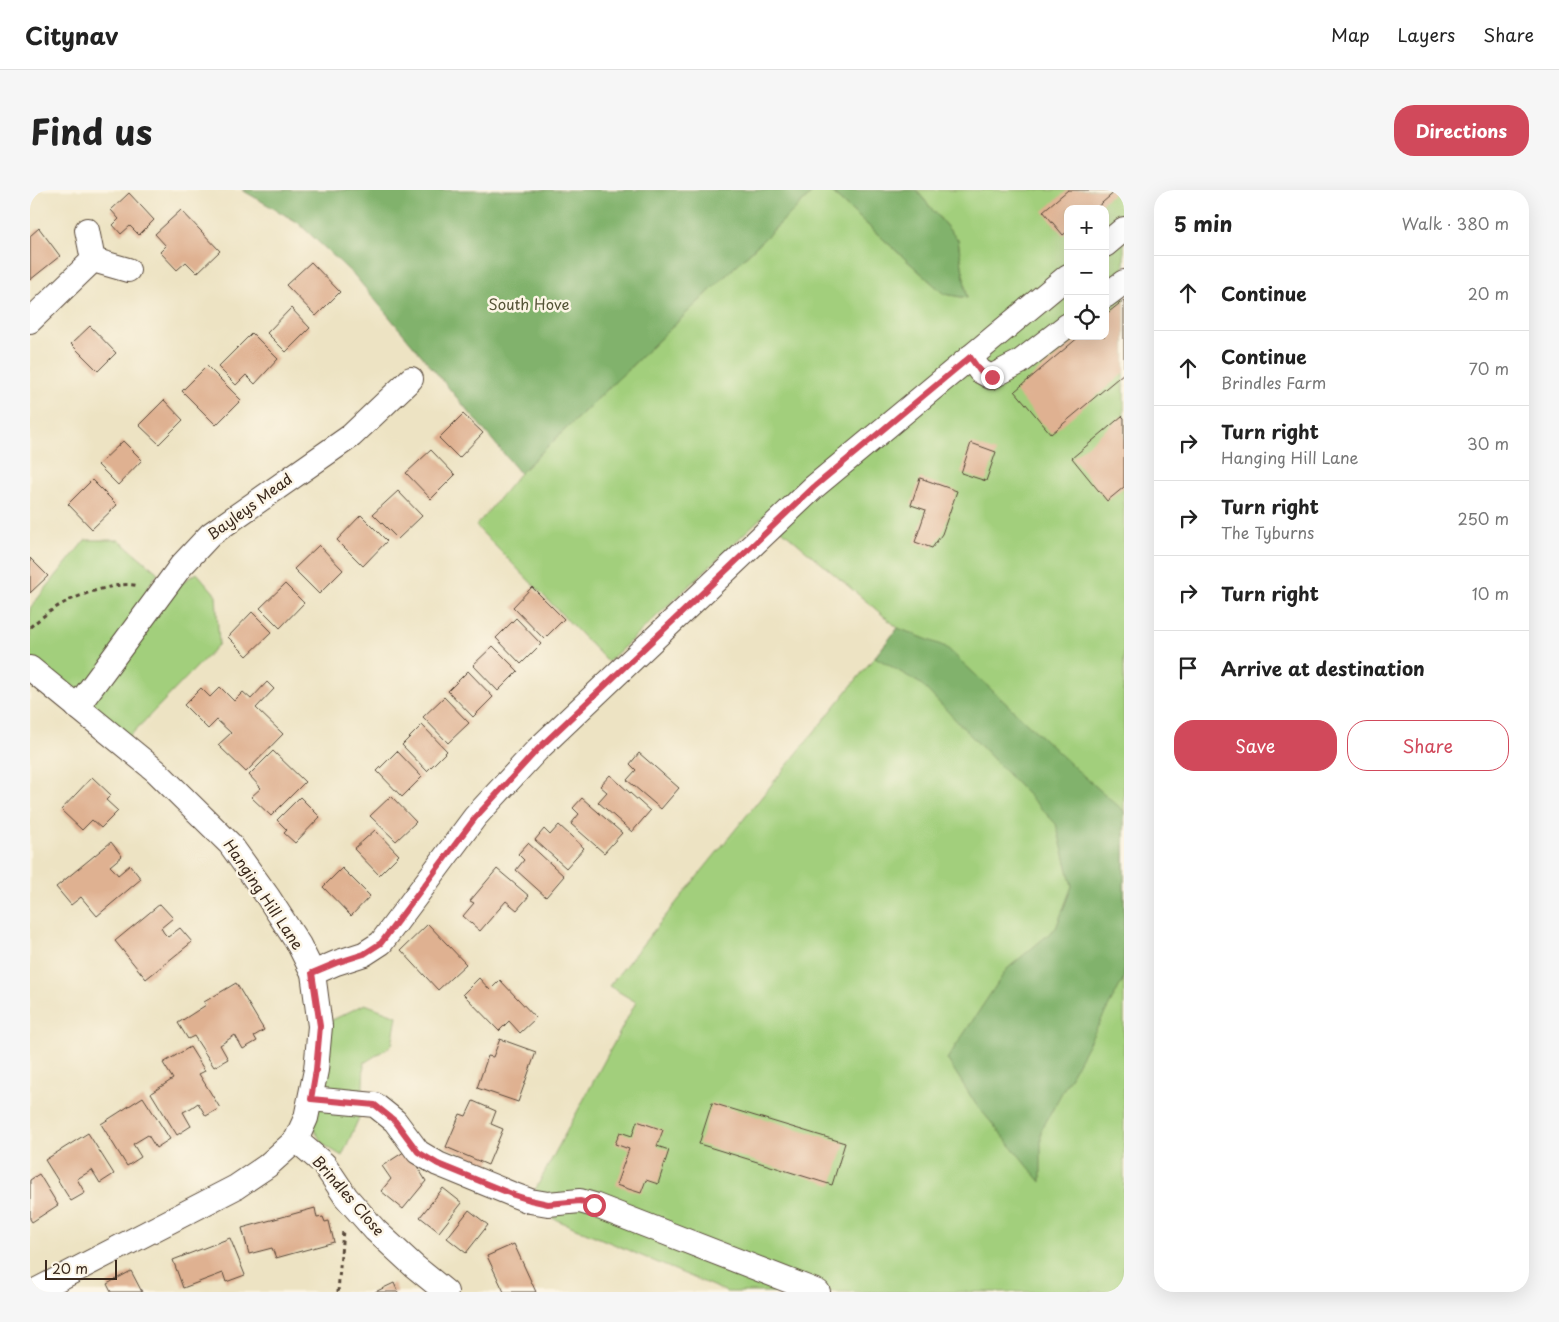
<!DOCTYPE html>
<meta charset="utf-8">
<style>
body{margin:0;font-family:"Playpen Sans",sans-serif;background:#f6f6f6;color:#222}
.controls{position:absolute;right:15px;top:15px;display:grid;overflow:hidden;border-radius:10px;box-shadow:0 5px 20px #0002}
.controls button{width:45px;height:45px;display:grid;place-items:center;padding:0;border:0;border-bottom:1px solid #e0e0e0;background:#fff;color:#222;font:25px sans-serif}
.scale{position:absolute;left:15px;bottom:12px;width:72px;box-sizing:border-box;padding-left:5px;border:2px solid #3b2a1e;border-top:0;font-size:14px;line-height:18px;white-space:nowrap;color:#3b2a1e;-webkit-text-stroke:4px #fcf5e5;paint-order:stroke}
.stop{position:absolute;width:15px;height:15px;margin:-11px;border:4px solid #d1495b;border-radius:50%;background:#fff}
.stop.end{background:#d1495b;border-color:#fff;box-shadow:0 1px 5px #0008}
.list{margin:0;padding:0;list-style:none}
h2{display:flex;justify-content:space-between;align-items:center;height:65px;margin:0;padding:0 20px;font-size:21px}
h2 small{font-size:16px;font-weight:400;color:#767676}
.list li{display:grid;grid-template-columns:32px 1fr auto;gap:15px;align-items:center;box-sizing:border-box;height:75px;padding:0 20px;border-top:1px solid #e0e0e0}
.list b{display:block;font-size:19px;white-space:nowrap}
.list p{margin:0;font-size:16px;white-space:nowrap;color:#767676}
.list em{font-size:16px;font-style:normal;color:#767676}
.actions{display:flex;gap:10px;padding:15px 20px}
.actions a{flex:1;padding:11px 0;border:1px solid #d1495b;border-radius:20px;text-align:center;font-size:18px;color:#d1495b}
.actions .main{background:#d1495b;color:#fff}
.icon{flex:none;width:28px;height:28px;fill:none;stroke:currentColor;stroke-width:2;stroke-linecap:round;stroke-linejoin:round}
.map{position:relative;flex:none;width:1094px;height:1102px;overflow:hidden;border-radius:20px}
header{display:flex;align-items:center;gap:30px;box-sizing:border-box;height:70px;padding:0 25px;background:#fff;border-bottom:1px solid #e0e0e0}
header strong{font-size:24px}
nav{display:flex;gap:28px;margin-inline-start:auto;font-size:18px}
.intro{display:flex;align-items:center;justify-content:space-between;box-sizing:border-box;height:120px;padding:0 30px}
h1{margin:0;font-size:35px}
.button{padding:12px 22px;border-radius:20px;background:#d1495b;color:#fff;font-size:18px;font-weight:700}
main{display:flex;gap:30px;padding:0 30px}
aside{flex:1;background:#fff;border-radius:20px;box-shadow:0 5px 20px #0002}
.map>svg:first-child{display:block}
.green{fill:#a2cf7c;stroke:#6e7c4d;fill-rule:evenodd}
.forest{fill:#81b26c;stroke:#5e6e45}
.building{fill:#dfb191}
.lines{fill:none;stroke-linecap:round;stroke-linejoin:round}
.minor-casing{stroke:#564637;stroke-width:26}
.path{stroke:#564637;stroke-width:3;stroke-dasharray:4 4;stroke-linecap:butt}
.minor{stroke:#fff;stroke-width:24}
.route{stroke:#d1495b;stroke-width:6}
.labels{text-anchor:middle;stroke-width:5;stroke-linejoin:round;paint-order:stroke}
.park-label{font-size:15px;fill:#555336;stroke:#fcf5e5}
.street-label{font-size:15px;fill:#3b2a1e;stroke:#fcf5e5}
</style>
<header>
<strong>Citynav</strong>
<nav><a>Map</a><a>Layers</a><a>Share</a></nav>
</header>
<div class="intro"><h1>Find us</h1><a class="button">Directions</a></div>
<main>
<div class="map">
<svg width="1094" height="1102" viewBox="0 0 1094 1102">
<rect width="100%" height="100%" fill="#fcf5e5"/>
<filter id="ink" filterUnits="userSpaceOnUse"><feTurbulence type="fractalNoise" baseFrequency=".02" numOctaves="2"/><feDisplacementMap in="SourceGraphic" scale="10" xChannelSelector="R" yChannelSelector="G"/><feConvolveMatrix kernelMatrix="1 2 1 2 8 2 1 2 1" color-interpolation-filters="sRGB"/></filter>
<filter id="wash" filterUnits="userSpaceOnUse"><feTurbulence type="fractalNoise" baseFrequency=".0096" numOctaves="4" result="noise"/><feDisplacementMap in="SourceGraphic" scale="20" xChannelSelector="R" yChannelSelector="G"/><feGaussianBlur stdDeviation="1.12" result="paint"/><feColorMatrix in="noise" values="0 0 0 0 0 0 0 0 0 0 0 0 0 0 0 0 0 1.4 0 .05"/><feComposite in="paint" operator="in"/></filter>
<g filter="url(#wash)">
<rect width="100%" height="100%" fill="#ede3c3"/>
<g class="green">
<path d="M785,0h14l115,104 23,4 -9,-58 -42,-50h208v1102h-397l-201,-85 110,-205 -27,-16 289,-358 -134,-113 -156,147 -132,-136 44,-53zM1038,19h37v127h-37z"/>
<polygon points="55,350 89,350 128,383 117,398 131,405 167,383 186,405 189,454 93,553 0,478 0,418"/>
<polygon points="335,814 367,826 362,855 334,873 332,921 312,966 294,955 276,928 290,836"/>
</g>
<g class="forest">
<polygon points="212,0 785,0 490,283 325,86 267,32"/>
<polygon points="799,0 886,0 928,50 937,108 914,104"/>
<polygon points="868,438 916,457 1047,580 1094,621 1094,788 1011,941 1011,992 945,913 917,869 977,779 1026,738 1042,696 1026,634 891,494 845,467"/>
</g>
<g id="blocks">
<g class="building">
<polygon points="1038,0 1087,0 1065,19 1038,19 1038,41 1033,45 1013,21"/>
<polygon points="99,3 124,30 109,45 100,36 91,44 83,35 89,29 81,20"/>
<polygon points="151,20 190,61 167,83 156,72 147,80 130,62 136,56 125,44"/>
<polygon points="9,38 30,66 0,90 0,46"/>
<polygon points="281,72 310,102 286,126 256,95"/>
<polygon points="1094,110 1094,183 1021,244 985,201 1050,146 1075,146 1075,125"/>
<polygon points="261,118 280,138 256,162 237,143"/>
<polygon points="60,136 86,163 68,181 41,154"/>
<polygon points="222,143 248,169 225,194 216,185 206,195 188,177"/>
<polygon points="177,176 211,210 186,235 152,201"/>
<polygon points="134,210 153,230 129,254 109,235"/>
<polygon points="433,224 453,243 429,268 409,248"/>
<polygon points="1092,226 1094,228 1094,297 1077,311 1042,268"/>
<polygon points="93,251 112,270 88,295 68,275"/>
<polygon points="941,253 966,262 956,291 931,283"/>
<polygon points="401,260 425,285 401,309 376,283"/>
<polygon points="890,288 927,301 912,344 902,358 885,352 896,320 881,315"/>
<polygon points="62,290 87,315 62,339 38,314"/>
<polygon points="368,301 392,326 368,349 343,324"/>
<polygon points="331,325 357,351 333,376 307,350"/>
<polygon points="289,355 313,380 289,404 264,379"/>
<polygon points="0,368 18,386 0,403"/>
<polygon points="255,394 274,413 250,438 230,418"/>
<polygon points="502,397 534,429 514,449 483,417"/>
<polygon points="222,422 242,442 217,466 198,447"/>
<polygon points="486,428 511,454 491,474 466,448"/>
<polygon points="463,456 488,481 468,501 443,475"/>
<polygon points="438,481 463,507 443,527 418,501"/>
<polygon points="237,492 244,499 226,518 253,544 216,582 188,555 201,543 187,530 178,539 154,515 171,498 180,507 190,497 204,511 213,502 221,509"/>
<polygon points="414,507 439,533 418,553 393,527"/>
<polygon points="392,535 417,561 397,581 372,555"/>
<polygon points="243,561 275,592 241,626 221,607 231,598 219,585"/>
<polygon points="367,561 392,587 372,607 347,581"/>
<polygon points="609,563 649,598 631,619 597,590 606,580 600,574"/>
<polygon points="580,585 620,621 602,642 568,612 577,602 570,596"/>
<polygon points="62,587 81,605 76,610 88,621 71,638 62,630 52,640 31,620"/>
<polygon points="361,606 386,632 366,651 340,626"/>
<polygon points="270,607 290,627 265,653 254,643 257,640 247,630"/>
<polygon points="552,608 592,643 574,663 541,634 549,624 543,618"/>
<polygon points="529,635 554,658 536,678 505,650 514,639 520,645"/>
<polygon points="345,640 369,665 349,685 324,659"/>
<polygon points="81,652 92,666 80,676 84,680 88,685 100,675 111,689 67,726 51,707 41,715 26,697"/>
<polygon points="498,653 534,686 516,707 486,680 494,670 488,664"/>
<polygon points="312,678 340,706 321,726 293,697"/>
<polygon points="467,679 499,706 487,720 476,711 450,741 433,726 444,713 440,711"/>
<polygon points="130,714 143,728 131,738 134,743 138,747 150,738 162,752 116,789 85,751"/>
<polygon points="398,734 436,774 408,800 371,760"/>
<polygon points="449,788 460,800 470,790 506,828 490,843 479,831 469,841 433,804"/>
<polygon points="206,793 234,840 224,846 227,851 213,859 205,845 190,855 198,869 184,877 164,846 158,849 148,833 176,815 174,812"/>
<polygon points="470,849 506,862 488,912 447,898 458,866 463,867"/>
<polygon points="160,857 175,881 169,884 190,918 176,926 168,913 161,918 153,922 161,936 147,945 121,903 143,889 133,873"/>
<polygon points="113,907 140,949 126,958 118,945 103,954 111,967 97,976 71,934"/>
<polygon points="443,911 466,921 461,934 473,939 458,975 416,957 430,924 436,926"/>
<polygon points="682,913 815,953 802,995 669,954"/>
<polygon points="607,931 633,940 627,956 639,960 628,994 616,990 611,1003 586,995 599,959 585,954 590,942 602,946"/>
<polygon points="58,943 84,984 70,993 62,980 47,989 55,1003 41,1011 15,970"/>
<polygon points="377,960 396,991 373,1019 351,1001 361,989 352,976"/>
<polygon points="9,984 28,1015 2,1032 0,1029 0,990"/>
<polygon points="413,998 432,1013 409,1042 390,1027"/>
<polygon points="285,1018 287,1028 293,1027 295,1032 299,1031 304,1052 246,1068 242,1058 219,1064 212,1038"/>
<polygon points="439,1020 458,1035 436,1063 417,1048"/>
<polygon points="200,1048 215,1085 196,1092 193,1083 153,1098 143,1070"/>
<polygon points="484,1054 506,1102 474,1102 457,1066"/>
<polygon points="101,1081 112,1102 81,1102 77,1094"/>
<polygon points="364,1093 368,1102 345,1102"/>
</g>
</g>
</g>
<g filter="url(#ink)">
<use href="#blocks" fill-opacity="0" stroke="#564637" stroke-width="1"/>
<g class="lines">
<g class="minor-casing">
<g id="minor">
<polyline points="57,40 63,70"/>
<polyline points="1075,55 1094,39"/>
<polyline points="1075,106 1094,92"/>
<polyline points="0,131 63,70 98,80"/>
<polyline points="940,167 950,181 961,187 990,172 1038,135"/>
<polyline points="0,478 126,581 200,654 238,707 269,755 283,783 290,836 286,880 276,928 266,950 237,976 206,997 3,1102"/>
<polyline points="47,517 151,376 181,344 321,246 381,189"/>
<polyline points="283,783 306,773 334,764 351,753 445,627 507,560 784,297 1038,86"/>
<polyline points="281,909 345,915 365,931 388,962 408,974 484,1005 500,1011 518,1014 550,1011 564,1015 788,1102"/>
<polyline points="266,950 294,974 316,1007 345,1040 384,1076 416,1102"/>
</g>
</g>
<g class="path">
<path d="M0,437c11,-9 23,-19 36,-25 15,-8 57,-22 72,-16"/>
<polyline points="308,1102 313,1040"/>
</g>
<use href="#minor" class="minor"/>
</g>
</g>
<g class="lines" filter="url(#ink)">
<polyline class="route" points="564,1015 550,1011 518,1014 500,1010 484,1005 408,974 388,962 365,931 345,915 281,909 286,880 290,836 282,783 306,773 334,764 351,753 445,628 507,560 784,297 940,167 950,181 962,187"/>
</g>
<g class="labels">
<g class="park-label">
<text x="499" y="120">South Hove</text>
</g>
<g class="street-label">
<text transform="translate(220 317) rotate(-36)" y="5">Bayleys Mead</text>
<text transform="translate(233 705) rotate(56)" y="5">Hanging Hill Lane</text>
<text transform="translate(318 1006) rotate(49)" y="5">Brindles Close</text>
</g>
</g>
</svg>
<div class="controls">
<button>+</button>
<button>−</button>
<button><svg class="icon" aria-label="locate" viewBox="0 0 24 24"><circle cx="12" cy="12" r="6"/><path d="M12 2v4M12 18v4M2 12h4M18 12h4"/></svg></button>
</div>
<div class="scale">20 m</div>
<div class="stop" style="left:564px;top:1015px"></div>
<div class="stop end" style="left:962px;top:187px"></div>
</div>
<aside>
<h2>5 min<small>Walk · 380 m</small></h2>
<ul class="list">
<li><svg class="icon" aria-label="ahead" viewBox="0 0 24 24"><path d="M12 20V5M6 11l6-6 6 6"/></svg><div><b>Continue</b></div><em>20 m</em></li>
<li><svg class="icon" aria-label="ahead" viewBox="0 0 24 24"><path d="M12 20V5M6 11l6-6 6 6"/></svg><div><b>Continue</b><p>Brindles Farm</p></div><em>70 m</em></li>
<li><svg class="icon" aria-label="right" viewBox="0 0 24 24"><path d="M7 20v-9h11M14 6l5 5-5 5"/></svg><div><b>Turn right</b><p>Hanging Hill Lane</p></div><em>30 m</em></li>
<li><svg class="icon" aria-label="right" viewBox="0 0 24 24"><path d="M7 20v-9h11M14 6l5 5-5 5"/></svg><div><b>Turn right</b><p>The Tyburns</p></div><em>250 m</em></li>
<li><svg class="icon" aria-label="right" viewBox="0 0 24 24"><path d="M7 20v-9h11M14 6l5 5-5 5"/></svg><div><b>Turn right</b></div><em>10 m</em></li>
<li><svg class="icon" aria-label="arrive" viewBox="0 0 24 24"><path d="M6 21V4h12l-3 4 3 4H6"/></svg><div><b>Arrive at destination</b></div></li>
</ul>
<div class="actions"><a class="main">Save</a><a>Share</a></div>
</aside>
</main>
